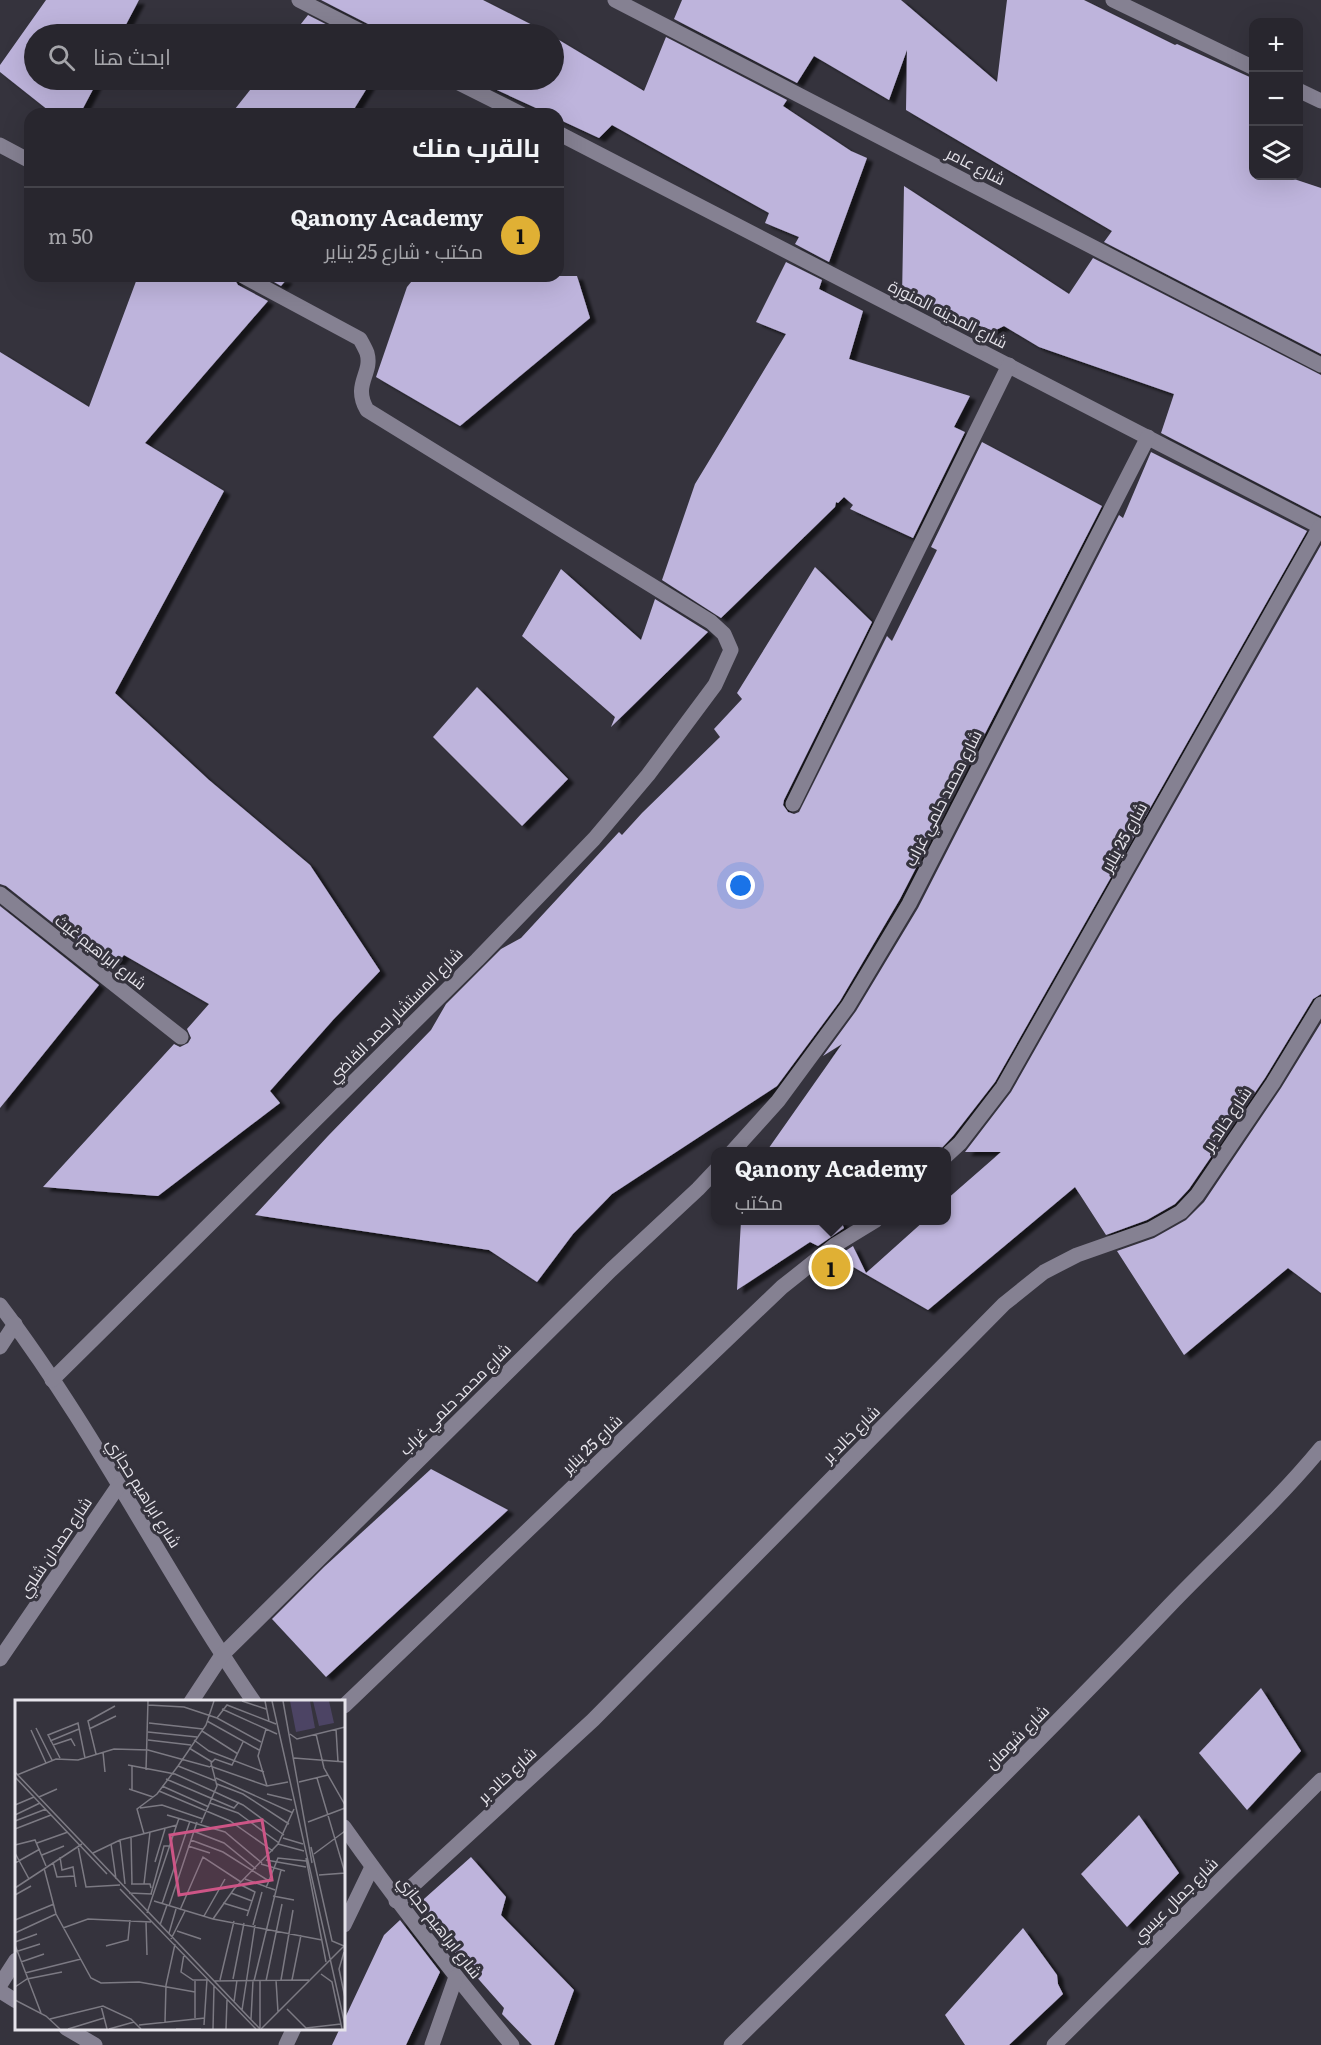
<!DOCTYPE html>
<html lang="ar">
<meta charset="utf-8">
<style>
body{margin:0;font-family:Literata,Cairo,serif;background:#34323a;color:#f1f3f6;direction:rtl}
.controls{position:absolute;right:18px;top:18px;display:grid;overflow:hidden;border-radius:12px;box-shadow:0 6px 24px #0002}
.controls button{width:54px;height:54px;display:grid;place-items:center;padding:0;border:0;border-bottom:2px solid #44434a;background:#28262e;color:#f1f3f6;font:30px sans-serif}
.you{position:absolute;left:741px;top:886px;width:21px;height:21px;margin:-15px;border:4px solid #fff;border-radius:50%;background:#1a73e8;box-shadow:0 0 0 9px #1a73e833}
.badge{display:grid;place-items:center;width:39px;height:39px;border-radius:50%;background:#e0b034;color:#111;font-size:20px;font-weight:700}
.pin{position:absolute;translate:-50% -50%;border:3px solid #fff;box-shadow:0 2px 6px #0006}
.popup{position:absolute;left:711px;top:1147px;width:240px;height:78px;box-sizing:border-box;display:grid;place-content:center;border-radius:12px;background:#28262e;filter:drop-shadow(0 2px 4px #0005);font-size:20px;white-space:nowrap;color:#a5a5aa}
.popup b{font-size:22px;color:#f1f3f6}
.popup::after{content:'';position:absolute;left:50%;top:100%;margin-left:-12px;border:12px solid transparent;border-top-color:#28262e}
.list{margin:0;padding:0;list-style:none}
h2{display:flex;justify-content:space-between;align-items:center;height:78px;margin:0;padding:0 24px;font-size:26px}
h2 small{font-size:20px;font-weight:400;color:#a5a5aa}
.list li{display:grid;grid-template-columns:39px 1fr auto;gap:18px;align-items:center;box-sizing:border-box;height:96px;padding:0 24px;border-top:2px solid #44434a}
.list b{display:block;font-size:22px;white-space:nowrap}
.list p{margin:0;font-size:20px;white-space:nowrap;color:#a5a5aa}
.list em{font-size:20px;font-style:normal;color:#a5a5aa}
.icon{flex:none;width:33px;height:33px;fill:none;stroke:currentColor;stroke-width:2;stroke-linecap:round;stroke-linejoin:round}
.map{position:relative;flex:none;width:1321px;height:2045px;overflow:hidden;direction:ltr}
.search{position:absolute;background:#28262e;box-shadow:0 6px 24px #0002;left:24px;top:24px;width:540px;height:66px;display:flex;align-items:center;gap:15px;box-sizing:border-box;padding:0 21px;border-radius:33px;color:#a5a5aa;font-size:22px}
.panel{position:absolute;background:#28262e;box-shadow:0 6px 24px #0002;left:24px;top:108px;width:540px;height:174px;border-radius:18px;direction:rtl}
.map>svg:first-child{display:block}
.building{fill:#beb4dc;filter:url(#shadow)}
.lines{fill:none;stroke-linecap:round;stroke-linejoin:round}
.minor{stroke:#858192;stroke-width:15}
.labels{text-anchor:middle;stroke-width:6;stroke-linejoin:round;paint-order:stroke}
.street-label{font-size:16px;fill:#e6e4eb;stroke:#35333d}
.inset-road{fill:none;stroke:#7c7a83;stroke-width:1.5}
.view{fill:#cd5586;fill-opacity:0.15;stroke:#cd5586;stroke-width:3}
.inset-edge{fill:none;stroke:#e6e4eb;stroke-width:3}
</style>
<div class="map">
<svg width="1321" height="2045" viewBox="0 0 1321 2045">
<defs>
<filter id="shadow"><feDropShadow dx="6" dy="4" stdDeviation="1.5" flood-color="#0009"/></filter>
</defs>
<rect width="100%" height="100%" fill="#35333d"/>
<g class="building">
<polygon points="46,0 139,0 121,34 34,34 34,80 98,80 80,114 53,114 0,72 0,65"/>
<polygon points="321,0 483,0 550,34 376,34 374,29 370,25"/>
<polygon points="682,0 901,0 997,82 1007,0 1084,0 1175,45 1177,44 1254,79 1254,176 1285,176 1321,188 1321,354 1104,242 1112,231 906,110 907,50 889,100 814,56 797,83 674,19"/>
<polygon points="308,15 345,34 293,34"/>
<polygon points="554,37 644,91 666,37 787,100 783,106 851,151 867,158 829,262 795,244 799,237 765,223 769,213 612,125 599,138 558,119 558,114 549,114 475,80 554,80"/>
<polygon points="258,80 372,80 351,114 231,114"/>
<polygon points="904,186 1069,294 1093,258 1321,375 1321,516 1161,433 1174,394 1039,347 1004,326 994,331 902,298"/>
<polygon points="786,262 822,280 819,289 863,311 849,359 970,396 954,427 965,432 913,538 850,509 853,505 844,497 838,503 836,502 835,507 721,618 662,580 695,484 786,334 756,322"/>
<polygon points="138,276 233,277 238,285 268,301 145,443 224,491 115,693 209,780 310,865 380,971 333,1020 270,1091 280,1103 158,1196 43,1187 174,1044 180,1047 188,1043 191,1038 187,1029 209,1004 124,955 112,970 6,886 0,884 0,352 89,407"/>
<polygon points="416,276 577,276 590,318 460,426 376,377 407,287"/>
<polygon points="267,278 287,279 281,286"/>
<polygon points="982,442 1102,506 900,899 840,1001 777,1086 612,1194 573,1234 537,1282 489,1250 255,1215 328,1136 431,1030 446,1004 501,949 521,938 619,832 622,835 642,813 720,737 714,729 742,699 737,693 815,567 872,622 784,800 783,805 788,812 794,814 799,812 887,636 892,641 937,550 931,547"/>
<polygon points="1151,452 1307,531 995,1082 953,1136 938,1152 766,1152 842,1044 823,1056 856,1011 918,908 1119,515 1123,518"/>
<polygon points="1321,545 1321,994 1313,999 1265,1078 1189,1189 1175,1204 1147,1220 1106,1235 1075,1187 928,1310 836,1257 853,1246 866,1273 924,1221 946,1221 946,1200 1001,1152 965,1152 1011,1092"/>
<polygon points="561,569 641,640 655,599 708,632 611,727 615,717 522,636"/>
<polygon points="477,687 568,779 522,826 433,737"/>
<polygon points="0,906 99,985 0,1108"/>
<polygon points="1321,1023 1321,1293 1288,1268 1184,1355 1117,1251 1154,1238 1186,1220 1204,1202 1281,1088"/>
<polygon points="741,1221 841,1221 844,1228 818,1246 810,1242 737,1290"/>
<polygon points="431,1469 508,1510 326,1677 272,1619 324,1567"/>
<polygon points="1261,1688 1301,1751 1247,1810 1199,1753"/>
<polygon points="1139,1815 1179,1873 1127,1927 1081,1874"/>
<polygon points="471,1857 506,1897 501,1915 574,1990 554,2045 532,2045 502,2014 504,2008 451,1948 449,1952 415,1907"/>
<polygon points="400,1920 440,1972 406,2045 332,2045 340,2028 344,2028 344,2020 384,1935"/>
<polygon points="1023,1928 1057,1975 1058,1984 1063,1994 1009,2045 965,2045 945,2015"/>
</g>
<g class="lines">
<g class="minor">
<polyline points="299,0 366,34"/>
<polyline points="615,0 1321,365"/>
<polyline points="1113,0 1254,68"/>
<polyline points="453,80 521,114"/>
<polyline points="1298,90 1321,101"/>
<polyline points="558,133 1321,527"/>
<polyline points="0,145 30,161"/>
<polyline points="793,804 1009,365"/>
<polyline points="0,894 181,1037"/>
<polyline points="732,1152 778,1101 848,1006 909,904 1148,437"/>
<polyline points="946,1156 960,1143 1003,1087 1320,527"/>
<path d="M0,1305c95,125 165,268 254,397"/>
<polyline points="0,1347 15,1324"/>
<path d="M52,1380l425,-420 117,-121 54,-64 67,-90 16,-35 -7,-16 -13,-12 -344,-212c-15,-26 6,-36 0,-57 -2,-5 -5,-10 -7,-14l-117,-63"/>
<polyline points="0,1659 119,1485"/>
<polyline points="191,1702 222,1655 611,1270 698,1189 716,1170"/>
<polyline points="344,1706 782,1287 835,1245 876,1220"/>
<path d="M344,1827c53,75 109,147 168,218"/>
<polyline points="396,1901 593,1720 1004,1304 1044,1272 1077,1255 1151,1229 1181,1212 1197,1195 1273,1083 1321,1004"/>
<polyline points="344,1925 372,1867"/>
<polyline points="0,1985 16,1960"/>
<polyline points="0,1991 16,2001"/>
<polyline points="66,2028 95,2045"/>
<polyline points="286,2045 294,2028"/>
<polyline points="432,2045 456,1977"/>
<path d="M731,2045c148,-146 296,-290 439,-440 50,-52 105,-101 151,-157"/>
<polyline points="1054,2045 1321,1780"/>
</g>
</g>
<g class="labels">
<g class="street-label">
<text transform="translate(976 166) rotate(27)" y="6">شارع عامر</text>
<text transform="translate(948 314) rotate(27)" y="6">شارع المدينه المنورة</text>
<text transform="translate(943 798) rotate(-63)" y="6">شارع محمد حلمي غراب</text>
<text transform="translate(1124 837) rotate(-61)" y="6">شارع 25 يناير</text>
<text transform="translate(101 952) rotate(38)" y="6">شارع ابراهيم غيث</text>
<text transform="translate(395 1015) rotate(-45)" y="6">شارع المستشار احمد القاضي</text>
<text transform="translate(1227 1119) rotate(-56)" y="6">شارع خالد بر</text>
<text transform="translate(455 1399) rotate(-45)" y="6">شارع محمد حلمي غراب</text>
<text transform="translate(851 1434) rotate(-45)" y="6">شارع خالد بر</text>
<text transform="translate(592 1444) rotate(-44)" y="6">شارع 25 يناير</text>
<text transform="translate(144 1493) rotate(58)" y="6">شارع ابراهيم حجازي</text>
<text transform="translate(55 1547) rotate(-56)" y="6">شارع حمدان شلبي</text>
<text transform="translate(1017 1737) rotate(-45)" y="6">شارع شومان</text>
<text transform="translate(507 1775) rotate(-43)" y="6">شارع خالد بر</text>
<text transform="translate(1175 1900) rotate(-45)" y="6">شارع جمال عيسي</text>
<text transform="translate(440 1927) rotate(52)" y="6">شارع ابراهيم حجازي</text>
</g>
</g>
<g transform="translate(15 1700)">
<rect width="330" height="330" fill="#35333d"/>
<path d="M275,1h20l5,27 -19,4zM298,1h16l5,22 -15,3z" fill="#4c4464"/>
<path class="inset-road" d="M227,1l24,8M250,1l4,20M257,1l73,324M268,1l29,162M133,5l36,2 33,11 44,24M207,9l55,25M202,18l10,-13 49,19M192,21l52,29M134,23l54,6M21,28l16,32M74,29l27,-13M251,29l-8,27 9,30M321,29l2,33M16,30l15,33M187,31l36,23M133,32l49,5M275,34l7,5 48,-12M301,34l8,34 21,37M133,40l43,5M179,40l15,11 55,21M35,41l29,-12M38,45l18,-6 4,7M174,48l23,14M88,52l2,20M81,54l-8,-33 27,-15M45,58l-12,-23 30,-12 7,35M279,58l51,4M113,65l47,9 40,18 28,13 41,30M117,65v25M163,66l38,15M195,66l57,20 21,-4M131,70l2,-69M0,72l245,257M2,75l39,-16 22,1 36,-11 34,1 62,17M0,77l92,97M201,78l77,35M302,78l28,95 -26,2M151,79l68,29 5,-6M284,82l29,-7M202,84l26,10 46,30M147,86l47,21M114,89l24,8M144,91l71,30 43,30M252,94l25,6M24,97l18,-8M195,103l28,10 41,30M0,105l19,-8M125,108l22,-3 41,14M0,115l25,-12M152,115l58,17 37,31M0,121l31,-12M293,122l37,-14M186,123l16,-37 -6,-23 4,-4 17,6 11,-23M0,129l36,-14M178,131l31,12 32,26M129,134l-7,-25 20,-15 21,-28 28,-41 8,-24M116,137l1,47M268,138l20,6M105,140l5,44M176,140l32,12 46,29M22,143l31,-11M96,144l5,35M263,144l26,7M0,145l20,-5 11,26M63,146l8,41 34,-2M173,146l22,7M296,147l21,94 12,5M0,153l14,26M78,153l27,-13 57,-15M299,154l31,-23M27,155l22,-9M45,157l2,13 11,-3 3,20M291,158l20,104M251,160l40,7M38,162l4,15 18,-1M140,162l10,-33M0,163l25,-14M246,164l24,7M29,168l12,46 35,64 10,5 38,-1 56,10M230,179l30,11M116,184h19l1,4M129,184l6,-52M224,184l16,8 -8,24M0,188l67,-44M251,188l12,-30 28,3M105,189l136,140M114,193l23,1M216,193l21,8M136,194l13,-48h6M0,195l16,-9M258,196l21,4M139,201l59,18 109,21M208,203l26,8M147,204l28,-83M154,206l28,-84M165,210l23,-53 38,25M132,213l32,-95M189,216l21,-37M198,219l21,-30 44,-45 16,-35M0,220l39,-16M131,222l1,33M145,225l7,-20M238,225l9,-33M48,228l25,-9 63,3M162,231l24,8M0,233l41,-19M154,233l7,-24M156,239l14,-28M0,242l22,-8M0,245l26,68M91,246l22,-6 2,-20M0,252l25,-8M329,252l-5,17 6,29M169,254l-3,18 12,8h14M6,262l23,-8M10,273l56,-14M306,274l11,8 10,47M218,279l11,-56M205,280l14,-59M261,280l2,32M266,280l12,-70M277,280l9,-45M180,281v37M199,281l95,-1M239,281l27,-111M245,281v47M251,281l16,-77M0,287l12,-8 35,-7M0,300l31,16 14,13M219,302l3,-22M86,306l6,23M272,309l19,19 35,-4M227,310l13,-85M35,319l53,-13 28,13 10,10M236,319l2,-38M150,322l1,-37 9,-41M124,325l66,-7M189,325l3,-46M53,329l36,-11M94,329l25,-7M161,329h25M198,329l1,-43M211,329l1,-29M246,329l84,-84"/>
<path class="view" d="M247,120l10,60 -93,15 -9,-60z"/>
<rect width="330" height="330" class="inset-edge"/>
</g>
</svg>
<div class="controls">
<button>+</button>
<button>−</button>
<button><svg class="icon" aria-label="layers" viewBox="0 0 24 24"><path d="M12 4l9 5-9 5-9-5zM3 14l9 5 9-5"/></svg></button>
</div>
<div class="you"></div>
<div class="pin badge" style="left:831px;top:1267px">1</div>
<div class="popup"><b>Qanony Academy</b>مكتب</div>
<div class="search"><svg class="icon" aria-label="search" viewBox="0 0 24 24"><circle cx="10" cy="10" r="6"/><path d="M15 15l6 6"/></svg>ابحث هنا</div>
<section class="panel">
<h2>بالقرب منك<small></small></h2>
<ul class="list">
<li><span class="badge">1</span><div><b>Qanony Academy</b><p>مكتب · شارع 25 يناير</p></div><em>50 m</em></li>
</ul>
</section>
</div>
